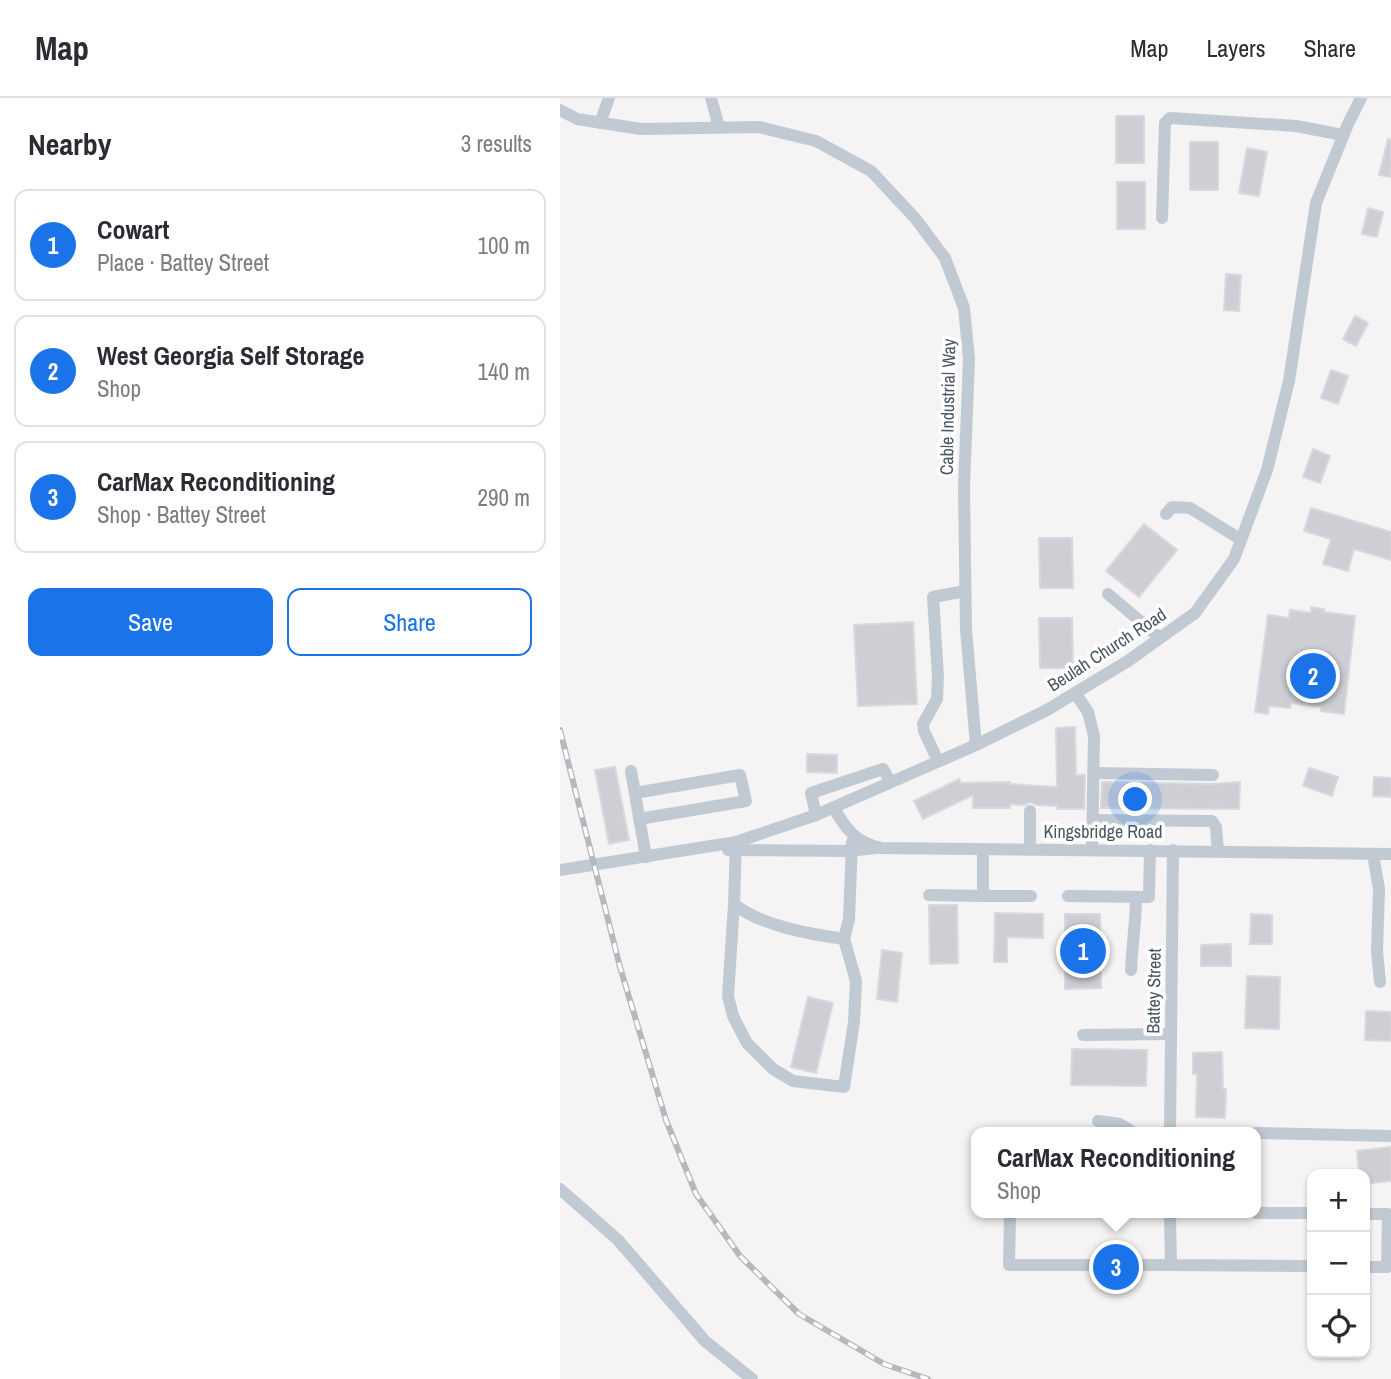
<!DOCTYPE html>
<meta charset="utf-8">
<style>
body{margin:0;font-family:"Archivo Narrow",sans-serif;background:#f2f2f3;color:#2b2b33}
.controls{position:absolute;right:21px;bottom:21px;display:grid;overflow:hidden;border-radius:14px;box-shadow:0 2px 5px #0004}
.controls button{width:63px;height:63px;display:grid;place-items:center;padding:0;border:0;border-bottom:2px solid #e1e1e2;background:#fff;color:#2b2b33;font:35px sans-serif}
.you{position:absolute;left:576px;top:702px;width:24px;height:24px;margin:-18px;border:5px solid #fff;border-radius:50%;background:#1a73e8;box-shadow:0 0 0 10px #1a73e833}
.badge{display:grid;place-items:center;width:46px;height:46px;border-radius:50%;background:#1a73e8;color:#fff;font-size:23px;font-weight:700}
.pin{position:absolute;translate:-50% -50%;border:4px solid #fff;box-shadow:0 2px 7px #0006}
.popup{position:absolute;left:411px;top:1029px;width:290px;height:91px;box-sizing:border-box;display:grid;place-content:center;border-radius:14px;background:#fff;filter:drop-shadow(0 2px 5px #0005);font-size:23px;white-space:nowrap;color:#7c7c81}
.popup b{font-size:26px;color:#2b2b33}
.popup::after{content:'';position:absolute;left:50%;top:100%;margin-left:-14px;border:14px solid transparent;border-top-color:#fff}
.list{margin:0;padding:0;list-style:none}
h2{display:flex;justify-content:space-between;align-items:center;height:91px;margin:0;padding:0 28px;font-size:30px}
h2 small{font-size:23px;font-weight:400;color:#7c7c81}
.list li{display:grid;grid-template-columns:46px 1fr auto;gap:21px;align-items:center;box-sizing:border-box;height:112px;margin:0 14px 14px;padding:0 14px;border:2px solid #e1e1e2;border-radius:14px}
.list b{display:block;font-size:26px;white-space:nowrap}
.list p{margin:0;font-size:23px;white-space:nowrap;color:#7c7c81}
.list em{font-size:23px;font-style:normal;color:#7c7c81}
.actions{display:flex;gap:14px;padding:21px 28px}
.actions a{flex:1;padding:16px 0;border:2px solid #1a73e8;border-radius:14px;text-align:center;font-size:24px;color:#1a73e8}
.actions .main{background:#1a73e8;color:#fff}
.icon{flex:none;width:38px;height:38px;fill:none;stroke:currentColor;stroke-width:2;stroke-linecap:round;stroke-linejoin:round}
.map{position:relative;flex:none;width:831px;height:1281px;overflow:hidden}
header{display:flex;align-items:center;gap:42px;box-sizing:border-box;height:98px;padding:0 35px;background:#fff;border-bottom:2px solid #e1e1e2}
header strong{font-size:33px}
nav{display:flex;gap:38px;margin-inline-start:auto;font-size:24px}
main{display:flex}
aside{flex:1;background:#fff}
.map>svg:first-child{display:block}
.building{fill:#cdcfd5;stroke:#d7d9de;stroke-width:2}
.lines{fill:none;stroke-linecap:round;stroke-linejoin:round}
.minor{stroke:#c1cad2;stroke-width:12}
.rail-casing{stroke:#b5b8bd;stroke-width:6}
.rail{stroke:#fff;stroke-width:3.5;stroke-dasharray:10;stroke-linecap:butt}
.labels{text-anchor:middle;stroke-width:7;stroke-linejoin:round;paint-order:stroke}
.street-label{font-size:18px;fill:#4a5661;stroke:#fff}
</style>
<header>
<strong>Map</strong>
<nav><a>Map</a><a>Layers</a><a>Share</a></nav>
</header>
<main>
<aside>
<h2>Nearby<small>3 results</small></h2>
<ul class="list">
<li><span class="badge">1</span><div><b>Cowart</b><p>Place · Battey Street</p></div><em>100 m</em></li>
<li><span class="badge">2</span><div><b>West Georgia Self Storage</b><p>Shop</p></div><em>140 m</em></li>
<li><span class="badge">3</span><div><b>CarMax Reconditioning</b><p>Shop · Battey Street</p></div><em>290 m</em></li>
</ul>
<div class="actions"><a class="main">Save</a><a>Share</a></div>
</aside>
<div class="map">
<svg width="831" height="1281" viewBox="0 0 831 1281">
<rect width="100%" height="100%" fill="#f5f3f3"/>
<g class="building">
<rect x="556" y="18" width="28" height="47"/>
<polygon points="828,41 831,42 831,79 819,77"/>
<rect x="630" y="44" width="28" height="48"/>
<polygon points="687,50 707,54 699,98 679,95"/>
<rect x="557" y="84" width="28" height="47"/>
<polygon points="808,110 823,114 817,139 802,136"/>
<polygon points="666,176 681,177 679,213 664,212"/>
<polygon points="795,218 808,225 796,248 783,241"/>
<polygon points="771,272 788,278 778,306 761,300"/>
<polygon points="753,351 770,358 760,385 743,379"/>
<polygon points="751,410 831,434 831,462 794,451 788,473 763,466 771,441 744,433"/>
<polygon points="584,426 617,452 579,499 546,473"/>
<polygon points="479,440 512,440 513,490 480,490"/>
<polygon points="751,509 764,511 764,514 795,518 784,616 761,613 761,609 731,605 730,610 709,608 708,616 695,614 708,517 729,520 730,512 751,515"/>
<polygon points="479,520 512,520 513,570 480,570"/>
<polygon points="353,524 357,606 298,608 294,527"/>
<polygon points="515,629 516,677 525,677 524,711 497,711 497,708 476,707 471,704 464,707 450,706 450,710 413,710 413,697 363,721 354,703 399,681 401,685 450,684 450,686 497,689 496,630"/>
<polygon points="247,656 277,657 277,675 247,674"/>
<polygon points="55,669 69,742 49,746 35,672"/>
<polygon points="749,670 778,679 772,698 743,688"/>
<polygon points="814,679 831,680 831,699 813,698"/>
<polygon points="542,684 653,686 680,684 679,711 541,710"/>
<polygon points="369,807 397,807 398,865 370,866"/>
<polygon points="435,815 483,816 483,840 447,839 447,864 434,864"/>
<polygon points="505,816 540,816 541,890 505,891"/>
<polygon points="691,816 712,817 712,846 690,846"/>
<polygon points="671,846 671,868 641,868 641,847"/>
<polygon points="322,852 342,855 337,904 317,901"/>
<polygon points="687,878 720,879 719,931 685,930"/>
<polygon points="248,899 273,905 256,975 231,969"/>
<polygon points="806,913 831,914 831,943 805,942"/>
<polygon points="512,951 587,952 586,988 511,987"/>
<polygon points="662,954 663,991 666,991 665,1020 636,1019 637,976 633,976 633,955"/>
<polygon points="831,1049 831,1083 805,1086 805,1076 799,1076 797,1053"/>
</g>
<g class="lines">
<g class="minor">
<polyline points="151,0 159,29"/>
<polyline points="0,12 17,21 81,31 199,29 256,43 311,73 355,120 385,160 404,210 409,261 404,389 406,532 416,647"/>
<polyline points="40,25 49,0"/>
<polyline points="602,120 605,25 610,20 736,28 783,37"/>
<polyline points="606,416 612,409 630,410 680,441"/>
<polyline points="548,496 600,540"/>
<polyline points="515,595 528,614 534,638 532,752"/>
<polyline points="378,663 364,633 363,626 377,601 378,579 373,499 405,493"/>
<polyline points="71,673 86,759"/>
<polyline points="534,675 653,677"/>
<polyline points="75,695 180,677 186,703 79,721"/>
<path d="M274,710c11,20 22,35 47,40l510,6"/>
<polyline points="470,713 470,751"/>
<polyline points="256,717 251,695 323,671 330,683"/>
<polyline points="533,722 652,723 656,729 658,753"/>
<polyline points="168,752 289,753 315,750"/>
<polyline points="813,756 819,791 817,853 820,884"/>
<polyline points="0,772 176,744 256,717 416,647 487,612 568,563 635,515 674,461 707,372 729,283 756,105 788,26 801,0"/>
<polyline points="369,797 423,798 423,751"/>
<polyline points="423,798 471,798"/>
<polyline points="508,798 589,799 590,752"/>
<path d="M174,806c27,22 76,30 110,35l12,42 -2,41 -10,65 -51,-6 -20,-12 -26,-26 -14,-27 -5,-20 6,-92 2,-62"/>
<polyline points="284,841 289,821 292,744"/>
<path d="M571,872c1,-25 5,-48 5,-73"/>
<polyline points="523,937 611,936"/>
<polyline points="538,1023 560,1026 573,1034"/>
<polyline points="610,1034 613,752"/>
<polyline points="696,1035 831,1038"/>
<polyline points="0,1091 58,1142 145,1243 192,1281"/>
<polyline points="450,1115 449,1167 611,1167"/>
<polyline points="610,1115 611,1167 752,1168"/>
<polyline points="696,1115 752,1115"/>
<polyline points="805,1116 828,1116 827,1169 805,1169"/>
</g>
<g class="rail-casing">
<polyline id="rail" points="0,632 60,869 106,1022 136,1096 180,1158 239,1216 324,1266 368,1281"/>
</g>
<use href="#rail" class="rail"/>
</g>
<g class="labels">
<g class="street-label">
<text transform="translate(388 309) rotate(-89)" y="6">Cable Industrial Way</text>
<text transform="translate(547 552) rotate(-33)" y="6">Beulah Church Road</text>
<text x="543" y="740">Kingsbridge Road</text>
<text transform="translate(594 893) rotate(-89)" y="6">Battey Street</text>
</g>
</g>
</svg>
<div class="controls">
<button>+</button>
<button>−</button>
<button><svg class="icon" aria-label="locate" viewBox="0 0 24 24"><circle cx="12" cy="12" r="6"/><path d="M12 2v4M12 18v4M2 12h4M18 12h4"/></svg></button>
</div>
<div class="you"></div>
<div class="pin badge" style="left:523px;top:853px">1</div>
<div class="pin badge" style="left:753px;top:578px">2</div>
<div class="pin badge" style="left:556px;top:1169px">3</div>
<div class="popup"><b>CarMax Reconditioning</b>Shop</div>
</div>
</main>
